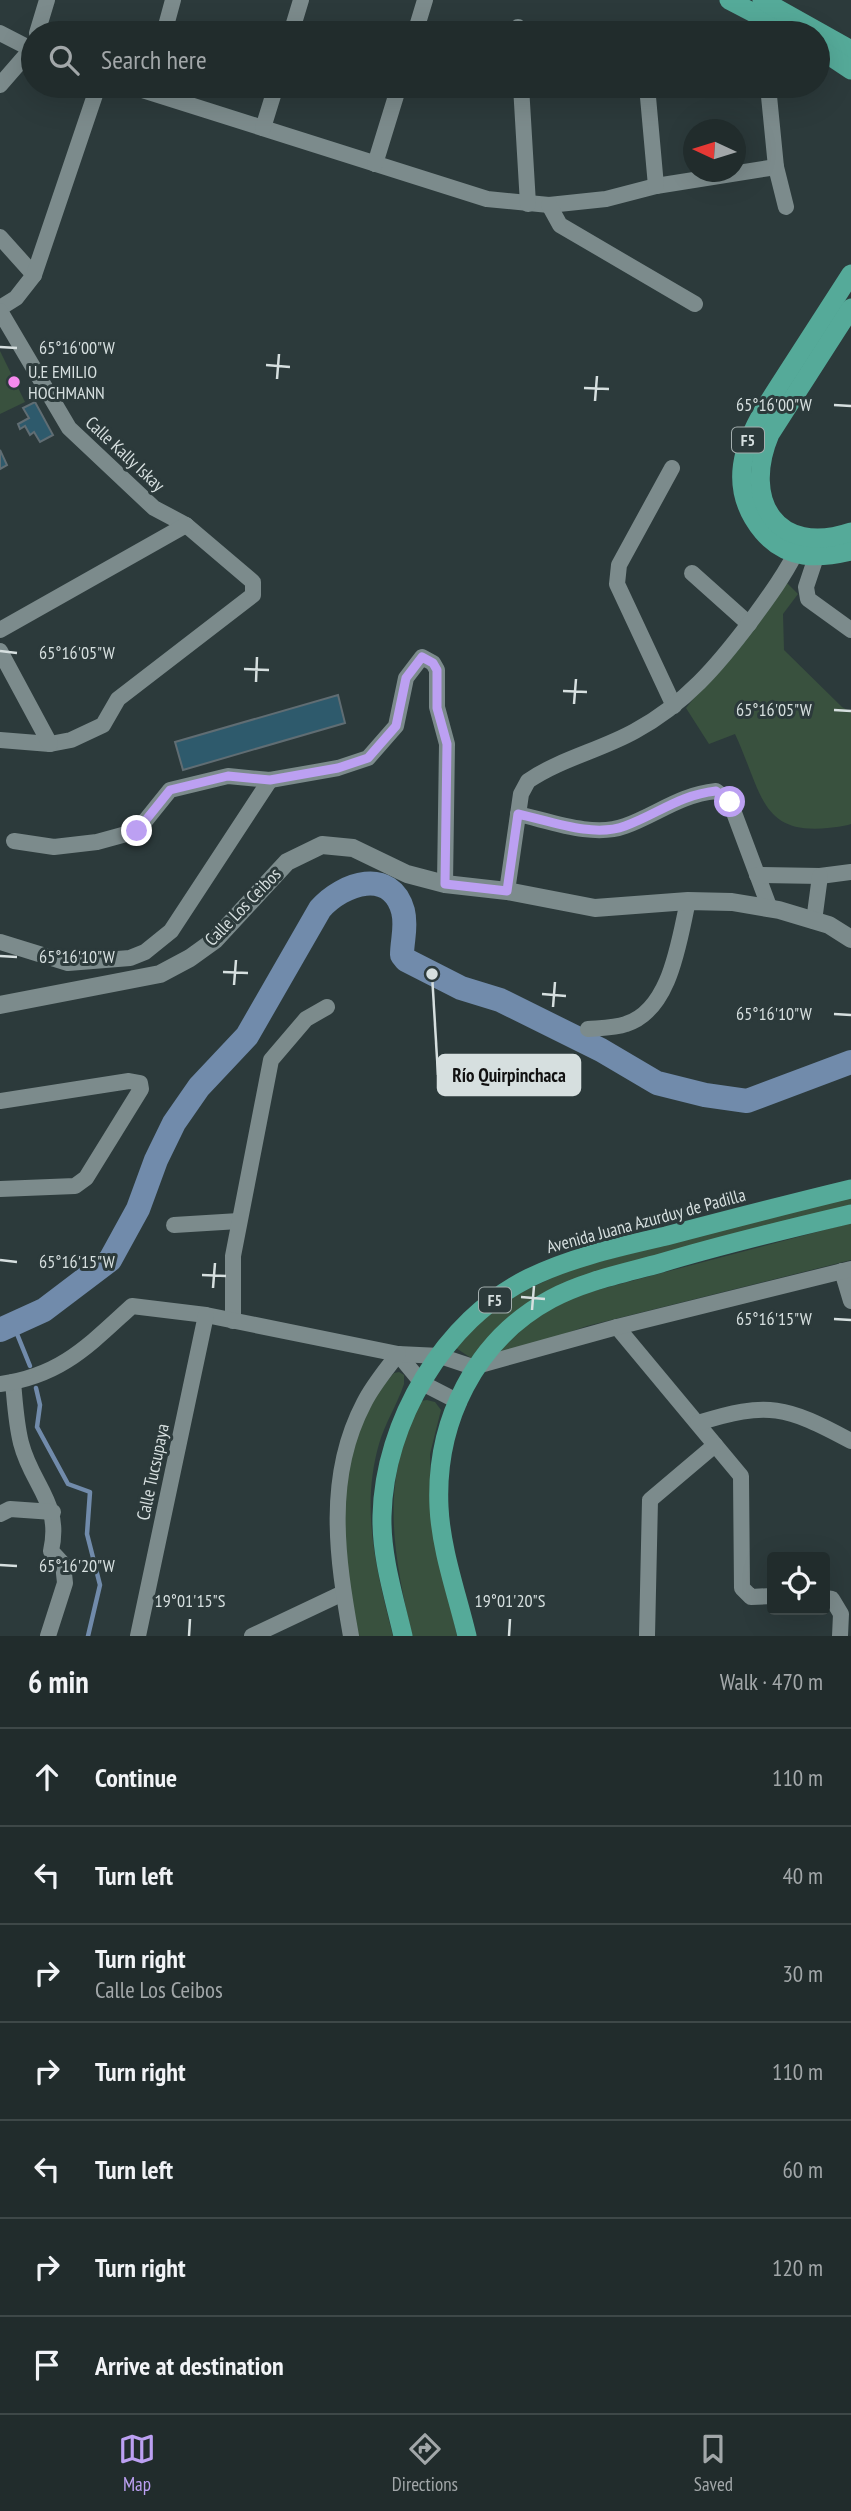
<!DOCTYPE html>
<meta charset="utf-8">
<style>
body{margin:0;font-family:"PT Sans Narrow",sans-serif;background:#293434;color:#f1f3f6}
.controls{position:absolute;right:21px;bottom:21px;display:grid;overflow:hidden;border-radius:7px;box-shadow:0 7px 28px #0002}
.controls button{width:63px;height:63px;display:grid;place-items:center;padding:0;border:0;border-bottom:2px solid #3e4848;background:#212c2c;color:#f1f3f6;font:35px sans-serif}
.compass{position:absolute;left:683px;top:119px;width:63px;height:63px;border-radius:50%;background:#212c2c;box-shadow:0 7px 28px #0002;rotate:274deg}
.stop{position:absolute;width:21px;height:21px;margin:-16px;border:5px solid #bca0f2;border-radius:50%;background:#fff}
.stop.end{background:#bca0f2;border-color:#fff;box-shadow:0 2px 7px #0008}
.list{margin:0;padding:0;list-style:none}
h2{display:flex;justify-content:space-between;align-items:center;height:91px;margin:0;padding:0 28px;font-size:30px}
h2 small{font-size:23px;font-weight:400;color:#a2a7a9}
.list li{display:grid;grid-template-columns:46px 1fr auto;gap:21px;align-items:center;box-sizing:border-box;height:98px;padding:0 28px;border-top:2px solid #3e4848}
.list b{display:block;font-size:26px;white-space:nowrap}
.list p{margin:0;font-size:23px;white-space:nowrap;color:#a2a7a9}
.list em{font-size:23px;font-style:normal;color:#a2a7a9}
.icon{flex:none;width:38px;height:38px;fill:none;stroke:currentColor;stroke-width:2;stroke-linecap:round;stroke-linejoin:round}
.map{position:relative;flex:none;width:851px;height:1636px;overflow:hidden}
.search{position:absolute;background:#212c2c;box-shadow:0 7px 28px #0002;left:21px;right:21px;top:21px;height:77px;display:flex;align-items:center;gap:18px;box-sizing:border-box;padding:0 24px;border-radius:38px;color:#a2a7a9;font-size:26px}
.sheet{height:777px;background:#212c2c}
nav{display:flex;justify-content:space-around;align-items:center;box-sizing:border-box;height:98px;border-top:2px solid #3e4848;background:#212c2c;font-size:19px;color:#a2a7a9}
nav a{display:grid;justify-items:center;gap:4px}
nav .on{color:#bca0f2}
.map>svg:first-child{display:block}
.green{fill:#39513e}
.lines{fill:none;stroke-linecap:round;stroke-linejoin:round}
.stream{stroke:#718bab;stroke-width:4.5}
.river{stroke:#718bab;stroke-width:24}
.building{fill:#2e5a6c;stroke:#606d73;stroke-width:2}
.minor{stroke:#7c8b8c;stroke-width:16}
.tertiary{stroke:#7c8b8c;stroke-width:18}
.trunk{stroke:#5a9;stroke-width:19}
.route{stroke:#bca0f2;stroke-width:9}
.ticks{fill:none;stroke:#d6dfdf;stroke-width:2.5}
.poi-dot{fill:#f589ee;stroke:#2c3a3b;stroke-width:2.5}
.labels{text-anchor:middle;stroke-width:6;stroke-linejoin:round;paint-order:stroke}
.shield{fill:#2c3a3b;stroke:#a3aeae;stroke-width:2}
.shield-label{font-size:16px;font-weight:bold;fill:#d6dfdf}
.poi-label{font-size:18px;fill:#d6dfdf;stroke:#2c3a3b;text-anchor:start}
.street-label{font-size:18px;fill:#d6dfdf;stroke:#2c3a3b}
.ticks-label{font-size:18px;text-anchor:middle;fill:#d6dfdf;stroke:#2c3a3b;stroke-width:6;stroke-linejoin:round;paint-order:stroke}
.leader{fill:none;stroke:#d6dfdf;stroke-width:2.5}
.callout-dot{fill:#d6dfdf;stroke:#2c3a3b;stroke-width:2.5}
.callout{fill:#d6dfdf;stroke:#d6dfdf;stroke-width:2.5}
.callout-label{font-size:19px;text-anchor:middle;font-weight:bold;fill:#111}
</style>
<div class="map">
<svg width="851" height="1636" viewBox="0 0 851 1636">
<rect width="100%" height="100%" fill="#2c3a3b"/>
<g class="green">
<polygon points="0,351 25,402 0,414"/>
<path d="M787,583l11,11 -15,20 1,36 58,57 9,5v112l-3,1c-88,17 -83,-26 -113,-91l-26,10 -23,-36z"/>
<polygon points="851,1197 851,1205 520,1308 498,1327 471,1358 456,1348 479,1323 518,1294 571,1269"/>
<polygon points="851,1223 851,1260 587,1326 491,1359 524,1326 571,1297"/>
<path d="M399,1372l5,3v9c-7,21 -19,39 -25,60 -19,66 -2,128 14,192h-38c-12,-82 -25,-150 12,-229 6,-12 18,-23 27,-34z"/>
<path d="M427,1400l8,2 6,8 -11,44 1,65 26,117h-45c-19,-86 -33,-153 9,-235z"/>
</g>
<g class="lines">
<g class="stream">
<polyline points="13,1324 30,1366"/>
<polyline points="36,1388 40,1405 37,1427 68,1484 90,1492 87,1534 100,1585 88,1636"/>
</g>
<path class="river" d="M0,1330l44,-20 66,-50 28,-51 18,-49 18,-37 25,-36 48,-51 73,-127c23,-26 71,-42 83,2 4,16 -1,29 -1,44l4,5 55,28 39,12 101,50 56,33 48,12 42,6 104,-39"/>
</g>
<g class="building">
<polygon points="35,402 53,435 40,442 34,432 30,435 25,426 20,429 18,424 29,418 23,408"/>
<polygon points="0,450 7,465 0,469"/>
<polygon points="338,695 345,723 183,770 175,742"/>
</g>
<g class="lines">
<g class="minor">
<polyline points="518,27 518,33"/>
<polyline points="0,33 33,50"/>
<polyline points="37,33 47,0"/>
<polyline points="164,33 173,0"/>
<polyline points="291,33 301,0"/>
<polyline points="415,33 425,0"/>
<polyline points="0,85 33,47"/>
<polyline points="130,86 487,199 549,205 606,199 656,186 776,167"/>
<polyline points="521,86 528,204"/>
<polyline points="647,86 656,186"/>
<polyline points="768,86 776,167 786,207"/>
<polyline points="263,128 276,86"/>
<polyline points="375,164 399,86"/>
<polyline points="549,205 560,225 695,304"/>
<polyline points="0,237 34,275"/>
<polyline points="0,308 16,298 34,275 98,86"/>
<polyline points="0,311 69,428 154,508 186,525 253,582 253,595 118,699 103,725 71,740 50,744 0,740"/>
<polyline points="672,468 619,565 617,584 674,706"/>
<polyline points="816,557 806,587 808,599 851,630"/>
<polyline points="692,573 749,624"/>
<polyline points="0,630 186,525"/>
<polyline points="0,651 50,744"/>
<path d="M518,814c32,7 75,24 107,12 33,-12 54,-31 91,-35l14,11 40,107"/>
<polyline points="14,841 54,847 97,842 137,831 170,790 228,776 270,780 338,768 368,758 396,726 406,678 422,657 433,663 437,670 437,707 447,744 445,884"/>
<polyline points="757,875 820,876 851,872"/>
<path d="M507,891l14,-97 7,-13c32,-22 73,-31 107,-50 50,-27 83,-66 116,-110 16,-22 32,-43 44,-67"/>
<polyline points="814,921 820,876"/>
<polyline points="0,942 68,963 130,958 145,952 171,931 270,780"/>
<path d="M588,1029c12,-1 27,-1 38,-5 45,-14 53,-84 62,-123"/>
<polyline points="0,1101 129,1081 140,1083 141,1089 86,1178 75,1186 0,1189"/>
<polyline points="174,1225 239,1221"/>
<polyline points="842,1271 851,1301"/>
<polyline points="233,1321 233,1256 271,1060 306,1019 327,1007"/>
<polyline points="617,1327 741,1476 742,1588 751,1597 772,1596"/>
<polyline points="398,1354 422,1383 459,1402"/>
<path d="M13,1382c2,21 3,41 8,61 11,43 41,60 30,108l12,13 2,19 -17,53"/>
<path d="M0,1384c61,-8 89,-39 132,-78l74,9 192,39 42,2 33,11 144,-40 234,-58"/>
<path d="M698,1423c70,-22 88,-17 153,18"/>
<polyline points="0,1514 10,1509 53,1512"/>
<polyline points="825,1598 832,1599 841,1614 840,1636"/>
<polyline points="138,1636 206,1315"/>
<polyline points="252,1636 343,1593"/>
<path d="M351,1636c-14,-78 -26,-159 13,-233 9,-18 22,-33 34,-49"/>
<polyline points="647,1636 650,1500 715,1445"/>
</g>
<polyline class="tertiary" points="0,1005 160,974 190,958 215,940 287,862 322,845 353,848 407,874 445,884 507,891 595,908 688,901 732,902 779,910 829,925 851,939"/>
<g class="trunk">
<polyline points="729,0 792,33"/>
<polyline points="762,0 851,50"/>
<polyline points="818,48 851,70"/>
<path d="M851,274c-19,30 -39,60 -58,90 -33,52 -79,109 -30,168 24,28 55,27 88,19"/>
<path d="M851,308l-81,126c-28,66 6,123 81,98"/>
<path d="M403,1636c-9,-39 -22,-80 -21,-120 2,-94 62,-196 147,-238 43,-21 90,-31 137,-42 61,-16 123,-32 185,-47"/>
<path d="M467,1636c-10,-42 -26,-86 -28,-129 -4,-85 36,-167 112,-208 33,-18 74,-26 110,-36 63,-19 126,-34 190,-49"/>
</g>
</g>
<g class="lines">
<path class="route" d="M137,831l33,-41 58,-14 42,4 68,-12 30,-10 28,-32 10,-48 16,-21 11,6 4,7v38l10,36 -2,140 62,7 11,-77c32,7 75,24 107,12 33,-12 54,-31 91,-35l14,11"/>
</g>
<path class="ticks" d="M0,347l17,1M266,365l24,2M277,379l2,-25M584,388l25,1M595,401l2,-25M834,405l17,1M0,651l17,2M244,669l25,1M256,682l1,-25M563,691l24,1M574,704l2,-25M834,710l17,1M0,956l17,1M223,972l25,1M234,985l2,-25M542,994l24,2M553,1007l2,-25M834,1014l17,1M0,1260l17,2M202,1275l24,1M213,1288l2,-25M521,1297l24,2M532,1310l2,-24M834,1319l17,1M0,1565l17,1M189,1636l1,-17M509,1636l1,-17"/>
<circle class="poi-dot" cx="14" cy="382" r="7"/>
<g class="labels">
<g class="shield">
<rect x="732" y="427.5" width="32" height="25" rx="5"/>
<rect x="479" y="1287.5" width="32" height="25" rx="5"/>
</g>
<g class="shield-label">
<text x="748" y="446">F5</text>
<text x="495" y="1306">F5</text>
</g>
<g class="poi-label">
<text x="28" y="378">U.E EMILIO<tspan x="28" dy="21">HOCHMANN</tspan></text>
</g>
<g class="street-label">
<text transform="translate(125 454) rotate(43)" y="6">Calle Kally Iskay</text>
<text transform="translate(243 907) rotate(-46)" y="6">Calle Los Ceibos</text>
<text transform="translate(646 1221) rotate(-15)" y="6">Avenida Juana Azurduy de Padilla</text>
<text transform="translate(153 1472) rotate(-78)" y="6">Calle Tucsupaya</text>
</g>
</g>
<g class="ticks-label">
<text x="77" y="354">65°16'00"W</text>
<text x="774" y="411">65°16'00"W</text>
<text x="77" y="659">65°16'05"W</text>
<text x="774" y="716">65°16'05"W</text>
<text x="77" y="963">65°16'10"W</text>
<text x="774" y="1020">65°16'10"W</text>
<text x="77" y="1268">65°16'15"W</text>
<text x="774" y="1325">65°16'15"W</text>
<text x="77" y="1572">65°16'20"W</text>
<text x="190" y="1607">19°01'15"S</text>
<text x="510" y="1607">19°01'20"S</text>
</g>
<path class="leader" d="M432 974L438 1075"/>
<circle class="callout-dot" cx="432" cy="974" r="7"/>
<rect class="callout" x="438" y="1055" width="142" height="40" rx="7"/>
<g class="callout-label">
<text x="509" y="1082">Río Quirpinchaca</text>
</g>
</svg>
<div class="controls">
<button><svg class="icon" aria-label="locate" viewBox="0 0 24 24"><circle cx="12" cy="12" r="6"/><path d="M12 2v4M12 18v4M2 12h4M18 12h4"/></svg></button>
</div>
<svg class="compass" viewBox="-18 -18 36 36"><path d="M0-13l5 13h-10z" fill="#e53935"/><path d="M0 13l5-13h-10z" fill="#a2a7a9"/></svg>
<div class="stop" style="left:730px;top:802px"></div>
<div class="stop end" style="left:137px;top:831px"></div>
<div class="search"><svg class="icon" aria-label="search" viewBox="0 0 24 24"><circle cx="10" cy="10" r="6"/><path d="M15 15l6 6"/></svg>Search here</div>
</div>
<section class="sheet">
<h2>6 min<small>Walk · 470 m</small></h2>
<ul class="list">
<li><svg class="icon" aria-label="ahead" viewBox="0 0 24 24"><path d="M12 20V5M6 11l6-6 6 6"/></svg><div><b>Continue</b></div><em>110 m</em></li>
<li><svg class="icon" aria-label="left" viewBox="0 0 24 24"><path d="M17 20v-9H6M10 6l-5 5 5 5"/></svg><div><b>Turn left</b></div><em>40 m</em></li>
<li><svg class="icon" aria-label="right" viewBox="0 0 24 24"><path d="M7 20v-9h11M14 6l5 5-5 5"/></svg><div><b>Turn right</b><p>Calle Los Ceibos</p></div><em>30 m</em></li>
<li><svg class="icon" aria-label="right" viewBox="0 0 24 24"><path d="M7 20v-9h11M14 6l5 5-5 5"/></svg><div><b>Turn right</b></div><em>110 m</em></li>
<li><svg class="icon" aria-label="left" viewBox="0 0 24 24"><path d="M17 20v-9H6M10 6l-5 5 5 5"/></svg><div><b>Turn left</b></div><em>60 m</em></li>
<li><svg class="icon" aria-label="right" viewBox="0 0 24 24"><path d="M7 20v-9h11M14 6l5 5-5 5"/></svg><div><b>Turn right</b></div><em>120 m</em></li>
<li><svg class="icon" aria-label="arrive" viewBox="0 0 24 24"><path d="M6 21V4h12l-3 4 3 4H6"/></svg><div><b>Arrive at destination</b></div></li>
</ul>
</section>
<nav>
<a class="on"><svg class="icon" aria-label="map" viewBox="0 0 24 24"><path d="M3 6l6-2 6 2 6-2v14l-6 2-6-2-6 2zM9 4v14M15 6v14"/></svg>Map</a>
<a><svg class="icon" aria-label="directions" viewBox="0 0 24 24"><path d="M12 3l9 9-9 9-9-9zM9 14v-3h6M13 9l2 2-2 2"/></svg>Directions</a>
<a><svg class="icon" aria-label="saved" viewBox="0 0 24 24"><path d="M7 4h10v16l-5-4-5 4z"/></svg>Saved</a>
</nav>
